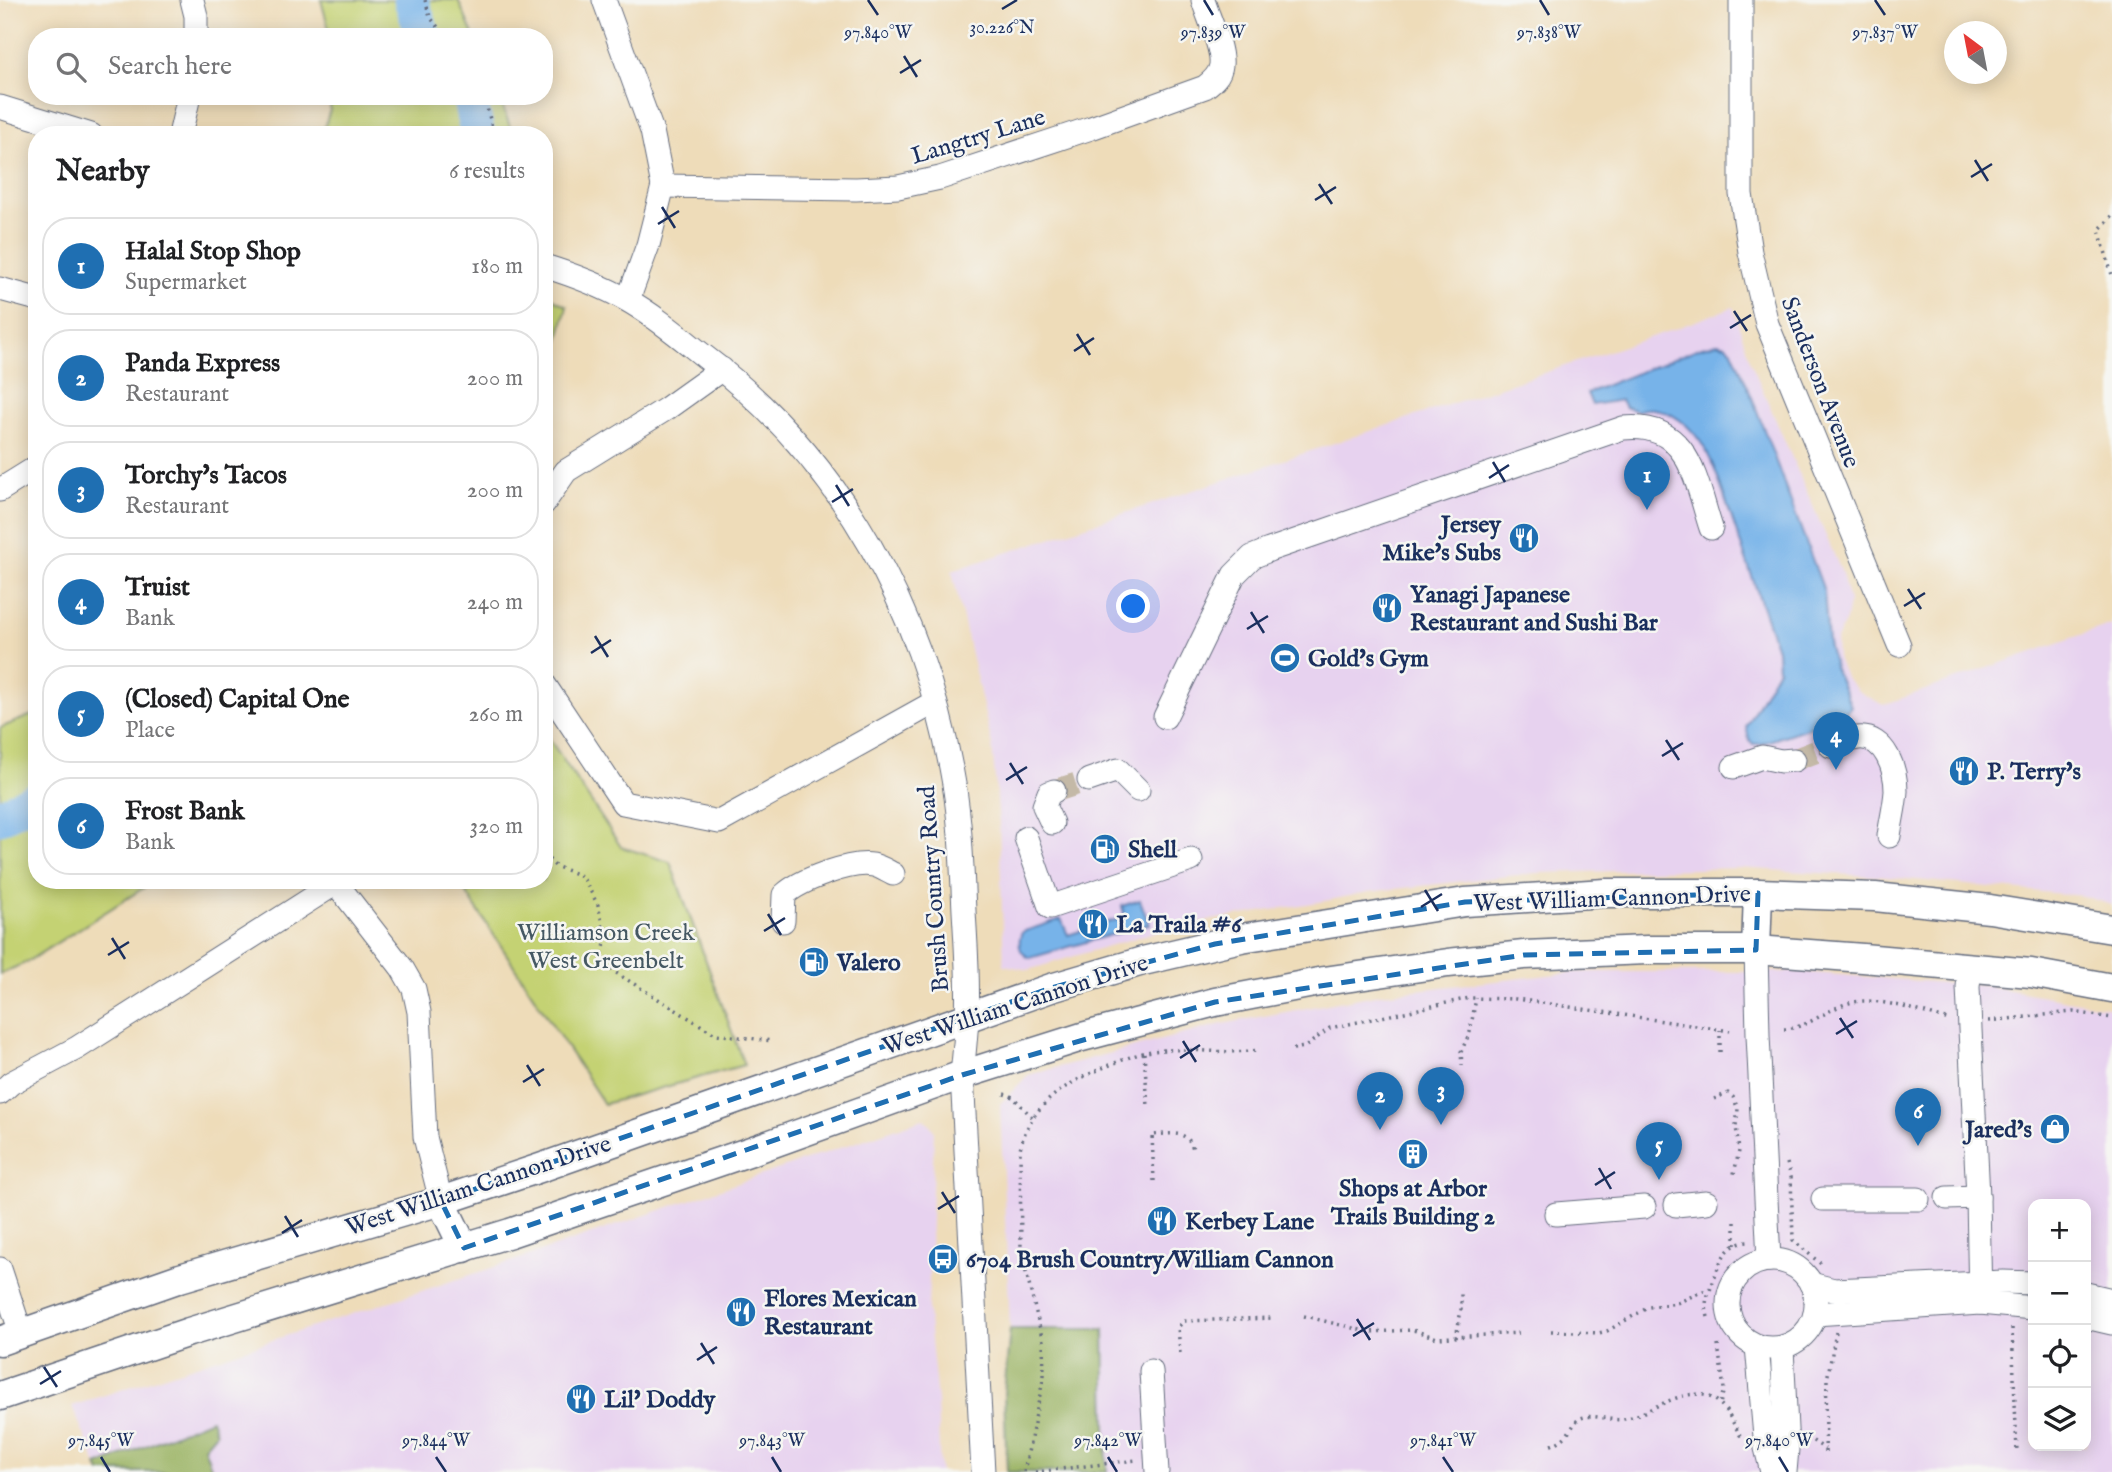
<!DOCTYPE html>
<meta charset="utf-8">
<style>
body{margin:0;font-family:"IM FELL English",serif;background:#f6f6f6;color:#202124}
.controls{position:absolute;right:21px;bottom:21px;display:grid;overflow:hidden;border-radius:14px;box-shadow:0 4px 18px #0003}
.controls button{width:63px;height:63px;display:grid;place-items:center;padding:0;border:0;border-bottom:2px solid #e0e0e0;background:#fff;color:#202124;font:35px sans-serif}
.compass{position:absolute;left:1944px;top:21px;width:63px;height:63px;border-radius:50%;background:#fff;box-shadow:0 4px 18px #0003;rotate:328deg}
.you{position:absolute;left:1134px;top:607px;width:24px;height:24px;margin:-18px;border:5px solid #fff;border-radius:50%;background:#1a73e8;box-shadow:0 0 0 10px #1a73e833}
.badge{display:grid;place-items:center;width:46px;height:46px;border-radius:50%;background:#1f6fb2;color:#fff;font-size:23px;font-weight:700}
.pin{position:absolute;translate:-50% -58px;filter:drop-shadow(0 2px 4px #0008)}
.pin::after{content:'';position:absolute;top:37px;width:24px;height:21px;background:inherit;clip-path:polygon(0 0,100% 0,50% 100%)}
.list{margin:0;padding:0;list-style:none}
h2{display:flex;justify-content:space-between;align-items:center;height:91px;margin:0;padding:0 28px;font-size:30px}
h2 small{font-size:23px;font-weight:400;color:#757577}
.list li{display:grid;grid-template-columns:46px 1fr auto;gap:21px;align-items:center;box-sizing:border-box;height:98px;margin:0 14px 14px;padding:0 14px;border:2px solid #e0e0e0;border-radius:28px}
.list b{display:block;font-size:26px;white-space:nowrap}
.list p{margin:0;font-size:23px;white-space:nowrap;color:#757577}
.list em{font-size:23px;font-style:normal;color:#757577}
.icon{flex:none;width:38px;height:38px;fill:none;stroke:currentColor;stroke-width:2;stroke-linecap:round;stroke-linejoin:round}
.map{position:relative;flex:none;width:2112px;height:1472px;overflow:hidden}
.search{position:absolute;background:#fff;box-shadow:0 4px 18px #0003;left:28px;top:28px;width:525px;height:77px;display:flex;align-items:center;gap:18px;box-sizing:border-box;padding:0 24px;border-radius:28px;color:#757577;font-size:26px}
.panel{position:absolute;background:#fff;box-shadow:0 4px 18px #0003;left:28px;top:126px;width:525px;height:763px;border-radius:28px}
.map>svg:first-child{display:block}
.built{fill:#e7d2ef;fill-rule:evenodd}
.green{fill:#c4d273;stroke:#708068;stroke-width:2}
.forest{fill:#9bb465;stroke:#5b7262;stroke-width:2}
.water{fill:#77b3e9;stroke:#4971a4;stroke-width:2}
.lines{fill:none;stroke-linecap:round;stroke-linejoin:round}
.river{stroke:#77b3e9;stroke-width:35}
.minor-tunnel{stroke:#c4b9a7;stroke-width:23;stroke-dasharray:23 11;stroke-linecap:butt}
.minor-casing{stroke:#656c7e;stroke-width:25}
.major-casing{stroke:#656c7e;stroke-width:31}
.path{stroke:#656c7e;stroke-width:3.5;stroke-dasharray:2 5;stroke-linecap:butt}
.minor{stroke:#fff;stroke-width:23}
.major{stroke:#fff;stroke-width:28}
.marked{fill:none;stroke:#1f6fb2;stroke-width:5;stroke-dasharray:14 9;stroke-linejoin:round}
.ticks{fill:none;stroke:#1b2f5e;stroke-width:2.5}
.labels{text-anchor:middle;stroke-width:5;stroke-linejoin:round;paint-order:stroke}
.street-label{font-size:24px;fill:#1b2f5e;stroke:#f6f6f2}
.poi-label{font-size:24px;font-weight:bold;fill:#1b2f5e;stroke:#f6f6f2;text-anchor:start}
.park-label{font-size:24px;fill:#455863;stroke:#f6f6f2}
.ticks-label{font-size:18px;text-anchor:middle;fill:#1b2f5e;stroke:#f6f6f2;stroke-width:5;stroke-linejoin:round;paint-order:stroke}
</style>
<div class="map">
<svg width="2112" height="1472" viewBox="0 0 2112 1472">
<rect width="100%" height="100%" fill="#f6f6f2"/>
<filter id="ink" filterUnits="userSpaceOnUse"><feTurbulence type="fractalNoise" baseFrequency=".0143" numOctaves="2"/><feDisplacementMap in="SourceGraphic" scale="14" xChannelSelector="R" yChannelSelector="G"/><feConvolveMatrix kernelMatrix="1 2 1 2 8 2 1 2 1" color-interpolation-filters="sRGB"/></filter>
<filter id="wash" filterUnits="userSpaceOnUse"><feTurbulence type="fractalNoise" baseFrequency=".00686" numOctaves="4" result="noise"/><feDisplacementMap in="SourceGraphic" scale="28" xChannelSelector="R" yChannelSelector="G"/><feGaussianBlur stdDeviation="1.57" result="paint"/><feColorMatrix in="noise" values="0 0 0 0 0 0 0 0 0 0 0 0 0 0 0 0 0 1.4 0 .05"/><feComposite in="paint" operator="in"/></filter>
<g filter="url(#wash)">
<rect width="100%" height="100%" fill="#eedcb9"/>
<g class="built">
<polygon points="1733,307 1751,363 1842,573 1849,602 1846,620 1836,639 1837,658 1845,677 1859,692 1883,705 2112,624 2112,905 2083,896 2043,892 1886,877 1737,868 1535,873 1368,892 1325,901 1175,926 1028,970 1004,965 999,821 992,745 952,571 1672,330"/>
<path d="M1576,972h225l186,14 125,22v464h-1005l-3,-143h-94l-10,-225 28,-29 194,-51 159,-30zM2033,1204h53v242h-53z"/>
<polygon points="923,1119 929,1123 934,1131 928,1310 937,1400 940,1472 100,1472 72,1406 525,1257"/>
</g>
<g class="green">
<polygon points="321,0 458,0 474,37 331,37"/>
<polygon points="331,96 499,96 513,135 322,135 330,110"/>
<polygon points="544,294 567,306 544,399"/>
<polygon points="37,713 37,880 156,880 25,963 0,974 0,728"/>
<polygon points="544,731 621,847 670,862 744,1065 604,1104 458,880 544,880"/>
</g>
<g class="forest">
<polygon points="1010,1329 1104,1329 1107,1472 1007,1472 1004,1393"/>
<polygon points="211,1419 216,1433 204,1447 213,1472 100,1472 97,1466"/>
</g>
<g class="water">
<path d="M1717,343l9,2 6,5 21,50 71,191 4,52 6,24 17,39 -8,10 -83,28h-7l-4,-5 -3,-13 32,-57 -1,-20c-15,-45 -31,-89 -46,-133 -9,-25 -16,-53 -31,-75 -14,-20 -39,-39 -63,-30l-12,-4 -4,-7 -29,5 -5,-12 115,-46z"/>
<path d="M1140,900l9,24 -119,34c-12,-5 -12,-16 -8,-26l39,-13 7,16 57,-18 -3,-11z"/>
</g>
<g class="lines">
<g class="river">
<polyline points="411,0 424,37"/>
<polyline points="469,96 478,135"/>
<polyline points="0,817 37,798"/>
</g>
</g>
</g>
<g filter="url(#ink)">
<g class="lines">
<g class="minor-tunnel">
<polyline points="1794,760 1831,746"/>
<polyline points="1054,791 1089,780"/>
</g>
<g class="minor-casing">
<g id="minor">
<polyline points="192,0 196,16 196,37"/>
<polyline points="604,0 652,131 663,186 648,245 628,300"/>
<polyline points="1741,0 1741,194 1750,252 1767,324 1899,645"/>
<polyline points="0,107 91,135"/>
<polyline points="180,135 189,96"/>
<path d="M663,186l193,3 42,-2 42,-9 151,-50 114,-41c8,-6 15,-12 16,-22 2,-17 -13,-48 -18,-65"/>
<path d="M544,266c26,8 60,21 83,34 27,15 53,37 77,56 139,105 221,258 250,428 7,42 8,85 10,127 2,35 5,71 3,106 -1,19 -3,38 -5,58l21,397"/>
<polyline points="0,289 37,299"/>
<polyline points="0,490 37,467"/>
<polyline points="544,503 566,471 666,409 722,369"/>
<polyline points="544,684 623,803 719,822 935,702"/>
<path d="M1165,717l69,-142 18,-18 17,-7 354,-122c66,-7 72,51 88,100"/>
<path d="M1831,746c9,-3 19,-7 27,-8 27,-3 38,32 38,53 -1,15 -5,30 -7,45"/>
<polyline points="1734,767 1762,757 1781,761 1794,760"/>
<polyline points="1089,780 1118,770 1138,790"/>
<polyline points="1052,823 1044,806 1049,793 1054,791"/>
<polyline points="1026,838 1050,907 1191,860"/>
<path d="M783,921l1,-26c16,-15 67,-34 89,-30 6,1 14,6 20,9"/>
<polyline points="1756,950 1758,1035 1769,1260"/>
<polyline points="1970,967 1968,987 1978,1197 1980,1303"/>
<polyline points="0,1093 11,1083 77,1048 336,883 402,968 414,989 419,1012 425,1137 441,1201"/>
<polyline points="1947,1198 1978,1197"/>
<polyline points="1823,1199 1918,1199"/>
<polyline points="1676,1205 1706,1202"/>
<polyline points="1556,1214 1644,1207"/>
<circle cx="1772" cy="1304" r="44"/>
<polyline points="0,1269 21,1333"/>
<polyline points="1811,1284 1834,1290 2003,1282 2033,1283"/>
<polyline points="2086,1294 2112,1300"/>
<polyline points="1815,1314 1980,1303 2033,1308"/>
<polyline points="2086,1317 2112,1323"/>
<polyline points="1757,1346 1766,1448 1772,1472"/>
<polyline points="1782,1348 1787,1449 1785,1472"/>
<polyline points="1151,1371 1157,1472"/>
</g>
</g>
<g class="major-casing">
<g id="major">
<polyline points="1756,950 1758,893"/>
<polyline points="441,1201 464,1248"/>
<polyline points="0,1341 180,1278 441,1201 540,1168 1051,988 1143,961 1241,938 1465,902 1605,893 1758,893 1875,897 1990,909 2112,929"/>
<polyline points="0,1396 189,1332 510,1233 751,1151 962,1075 1082,1037 1215,1002 1324,981 1448,963 1524,955 1647,950 1756,950 1863,958 2031,973 2112,988"/>
</g>
</g>
<g class="path">
<polyline points="425,0 430,17 446,37"/>
<polyline points="484,96 494,135"/>
<polyline points="2112,216 2099,230 2112,275"/>
<polyline points="544,854 555,866 582,876 598,905 606,941 601,957 613,971 715,1034 772,1041"/>
<polyline points="1989,1021 2073,1012 2112,1018"/>
<path d="M1784,1029c25,-1 42,-20 65,-26 28,-8 73,10 101,17"/>
<polyline points="1293,1049 1305,1047 1330,1028 1470,998 1516,999 1730,1031"/>
<polyline points="1720,1052 1720,1030"/>
<polyline points="1144,1053 1148,1106"/>
<polyline points="1462,1066 1461,1052 1470,1032 1476,998"/>
<polyline points="1004,1094 1013,1097 1032,1117"/>
<polyline points="1714,1099 1728,1093 1733,1097 1738,1109 1736,1126 1739,1151 1733,1178"/>
<polyline points="1787,1163 1791,1177 1793,1240 1821,1264"/>
<path d="M1154,1181l-2,-46c17,-1 36,-6 41,14"/>
<polyline points="1735,1245 1735,1218"/>
<polyline points="1304,1316 1369,1332 1413,1330 1437,1338 1519,1333"/>
<path d="M1708,1317c-5,-19 1,-21 6,-38 6,-18 12,-36 35,-37"/>
<polyline points="2012,1328 2017,1452"/>
<polyline points="1551,1331 1599,1333 1607,1331 1649,1307 1677,1303 1710,1288"/>
<polyline points="1456,1338 1461,1310 1461,1290"/>
<polyline points="1718,1345 1724,1389 1720,1404"/>
<polyline points="1180,1353 1178,1327 1184,1321 1273,1318"/>
<polyline points="1807,1437 1825,1449"/>
<path d="M1551,1445c21,-7 21,-24 30,-27 13,-5 29,4 43,1 27,-5 68,-41 95,-16 9,8 15,22 21,32h6"/>
<polyline points="2074,1446 2075,1453"/>
<polyline points="1825,1452 1827,1380 1836,1332"/>
<path d="M1024,1472l20,-97 -1,-34 -22,-89 -1,-103c10,-45 45,-65 85,-82 15,-6 30,-13 47,-16 35,-4 72,4 108,-1"/>
<polyline points="1035,1472 1137,1460"/>
</g>
<use href="#minor" class="minor"/>
<use href="#major" class="major"/>
</g>
</g>
<path class="marked" d="M1758,893l-2,57 -232,5 -309,47 -253,73 -498,173 -23,-47 610,-213 164,-44 250,-42z"/>
<path class="ticks" d="M868,0l10,15M1204,0l9,15M1540,0l9,15M1875,0l10,15M1002,9l15,-9M904,56l13,21M900,73l21,-13M1975,160l13,21M1971,177l21,-13M1319,184l13,20M1315,200l21,-13M662,207l13,21M658,224l21,-13M1734,311l13,20M1730,328l21,-13M1077,334l13,21M1074,351l20,-13M1493,462l12,20M1489,478l20,-13M836,485l13,21M832,502l21,-13M1908,589l13,20M1904,606l21,-13M1251,612l13,21M1247,629l21,-13M595,636l13,21M591,653l20,-13M1666,740l13,20M1662,756l21,-13M1010,763l13,21M1006,780l21,-13M1425,890l13,21M1421,907l21,-13M768,914l13,21M764,931l21,-13M112,938l13,21M108,955l21,-13M1840,1018l13,20M1836,1034l21,-13M1183,1041l13,21M1180,1058l20,-13M527,1065l13,21M523,1082l21,-13M1599,1168l12,21M1595,1185l20,-13M942,1192l13,21M938,1209l21,-13M285,1216l13,21M282,1233l20,-13M1357,1319l13,21M1353,1336l21,-13M701,1343l13,21M697,1360l20,-13M44,1367l13,20M40,1384l21,-13M101,1457l9,15M436,1457l10,15M772,1457l9,15M1108,1457l9,15M1443,1457l10,15M1779,1457l9,15"/>
<defs>
<g id="restaurant-disc" transform="scale(1.575)"><circle r="9.5" fill="#1f6fb2" stroke="#f6f6f2"/><path d="M-5-6h1v4h1v-4h1v4h1v-4h1v5L-1.5 .5V6h-2V.5L-5-1ZM5-6V6H3V1.5H1.5Q1.5-4 5-6Z" fill="#fff"/></g>
<g id="stadium-disc" transform="scale(1.575)"><circle r="9.5" fill="#1f6fb2" stroke="#f6f6f2"/><path d="M0-5a6.5 5 0 1 0 0 10a6.5 5 0 1 0 0-10ZM-3.5-1.8h7v3.6h-7Z" fill="#fff"/></g>
<g id="fuel-disc" transform="scale(1.575)"><circle r="9.5" fill="#1f6fb2" stroke="#f6f6f2"/><path d="M-5.5-6h7V0h2V4h1.3V-2.5L3-4.5l.8-.8L6-3V5H2.5V1h-1V6h-7ZM-4.2-4.7v3.2H.2V-4.7Z" fill="#fff"/></g>
<g id="shop-disc" transform="scale(1.575)"><circle r="9.5" fill="#1f6fb2" stroke="#f6f6f2"/><path d="M-5-2.5h2.3a2.7 3.5 0 0 1 5.4 0H5L5.5 6h-11ZM-1.5-2.5h3a1.5 2.3 0 0 0-3 0Z" fill="#fff"/></g>
<g id="building-disc" transform="scale(1.575)"><circle r="9.5" fill="#1f6fb2" stroke="#f6f6f2"/><path d="M-4-6H4V6H1V3H-1V6H-4ZM-2.5-4.3h1.7v1.8h-1.7ZM.8-4.3h1.7v1.8H.8ZM-2.5-1h1.7V.8h-1.7ZM.8-1h1.7V.8H.8Z" fill="#fff"/></g>
<g id="bus-disc" transform="scale(1.575)"><circle r="9.5" fill="#1f6fb2" stroke="#f6f6f2"/><path d="M-5-6H5V4H4V6H2V4H-2V6H-4V4H-5ZM-3.5-4V0h7V-4ZM-3.5 1.2v1.5H-2V1.2ZM2 1.2v1.5H3.5V1.2Z" fill="#fff"/></g>
</defs>
<g fill-rule="evenodd">
<use href="#restaurant-disc" x="1524" y="538"/>
<use href="#restaurant-disc" x="1387" y="608"/>
<use href="#stadium-disc" x="1285" y="658"/>
<use href="#restaurant-disc" x="1964" y="771"/>
<use href="#fuel-disc" x="1105" y="849"/>
<use href="#restaurant-disc" x="1093" y="924"/>
<use href="#fuel-disc" x="814" y="962"/>
<use href="#shop-disc" x="2055" y="1129"/>
<use href="#building-disc" x="1413" y="1154"/>
<use href="#restaurant-disc" x="1162" y="1221"/>
<use href="#bus-disc" x="943" y="1259"/>
<use href="#restaurant-disc" x="741" y="1312"/>
<use href="#restaurant-disc" x="581" y="1399"/>
</g>
<g class="labels">
<g class="street-label">
<text transform="translate(978 136) rotate(-17)" y="8">Langtry Lane</text>
<text transform="translate(1821 382) rotate(69)" y="8">Sanderson Avenue</text>
<text transform="translate(933 889) rotate(-94)" y="8">Brush Country Road</text>
<text transform="translate(1612 898) rotate(-2)" y="8">West William Cannon Drive</text>
<text transform="translate(1015 1004) rotate(-18)" y="8">West William Cannon Drive</text>
<text transform="translate(478 1185) rotate(-18)" y="8">West William Cannon Drive</text>
</g>
<g class="poi-label">
<text x="1501" y="532" text-anchor="end">Jersey<tspan x="1501" dy="28">Mike's Subs</tspan></text>
<text x="1410" y="602">Yanagi Japanese<tspan x="1410" dy="28">Restaurant and Sushi Bar</tspan></text>
<text x="1308" y="666">Gold's Gym</text>
<text x="1987" y="779">P. Terry's</text>
<text x="1128" y="857">Shell</text>
<text x="1116" y="932">La Traila #6</text>
<text x="837" y="970">Valero</text>
<text x="2032" y="1137" text-anchor="end">Jared's</text>
<text x="1413" y="1196" text-anchor="middle">Shops at Arbor<tspan x="1413" dy="28">Trails Building 2</tspan></text>
<text x="1185" y="1229">Kerbey Lane</text>
<text x="966" y="1267">6704 Brush Country/William Cannon</text>
<text x="764" y="1306">Flores Mexican<tspan x="764" dy="28">Restaurant</tspan></text>
<text x="604" y="1407">Lil' Doddy</text>
</g>
<g class="park-label">
<text x="606" y="940">Williamson Creek<tspan x="606" dy="28">West Greenbelt</tspan></text>
</g>
</g>
<g class="ticks-label">
<text x="1002" y="33">30.226°N</text>
<text x="878" y="38">97.840°W</text>
<text x="1213" y="38">97.839°W</text>
<text x="1549" y="38">97.838°W</text>
<text x="1885" y="38">97.837°W</text>
<text x="101" y="1446">97.845°W</text>
<text x="436" y="1446">97.844°W</text>
<text x="772" y="1446">97.843°W</text>
<text x="1108" y="1446">97.842°W</text>
<text x="1443" y="1446">97.841°W</text>
<text x="1779" y="1446">97.840°W</text>
</g>
</svg>
<div class="controls">
<button>+</button>
<button>−</button>
<button><svg class="icon" aria-label="locate" viewBox="0 0 24 24"><circle cx="12" cy="12" r="6"/><path d="M12 2v4M12 18v4M2 12h4M18 12h4"/></svg></button>
<button><svg class="icon" aria-label="layers" viewBox="0 0 24 24"><path d="M12 4l9 5-9 5-9-5zM3 14l9 5 9-5"/></svg></button>
</div>
<svg class="compass" viewBox="-18 -18 36 36"><path d="M0-13l5 13h-10z" fill="#e53935"/><path d="M0 13l5-13h-10z" fill="#757577"/></svg>
<div class="you"></div>
<div class="pin badge" style="left:1647px;top:510px">1</div>
<div class="pin badge" style="left:1380px;top:1130px">2</div>
<div class="pin badge" style="left:1441px;top:1125px">3</div>
<div class="pin badge" style="left:1836px;top:770px">4</div>
<div class="pin badge" style="left:1659px;top:1180px">5</div>
<div class="pin badge" style="left:1918px;top:1146px">6</div>
<div class="search"><svg class="icon" aria-label="search" viewBox="0 0 24 24"><circle cx="10" cy="10" r="6"/><path d="M15 15l6 6"/></svg>Search here</div>
<section class="panel">
<h2>Nearby<small>6 results</small></h2>
<ul class="list">
<li><span class="badge">1</span><div><b>Halal Stop Shop</b><p>Supermarket</p></div><em>180 m</em></li>
<li><span class="badge">2</span><div><b>Panda Express</b><p>Restaurant</p></div><em>200 m</em></li>
<li><span class="badge">3</span><div><b>Torchy's Tacos</b><p>Restaurant</p></div><em>200 m</em></li>
<li><span class="badge">4</span><div><b>Truist</b><p>Bank</p></div><em>240 m</em></li>
<li><span class="badge">5</span><div><b>(Closed) Capital One</b><p>Place</p></div><em>260 m</em></li>
<li><span class="badge">6</span><div><b>Frost Bank</b><p>Bank</p></div><em>320 m</em></li>
</ul>
</section>
</div>
